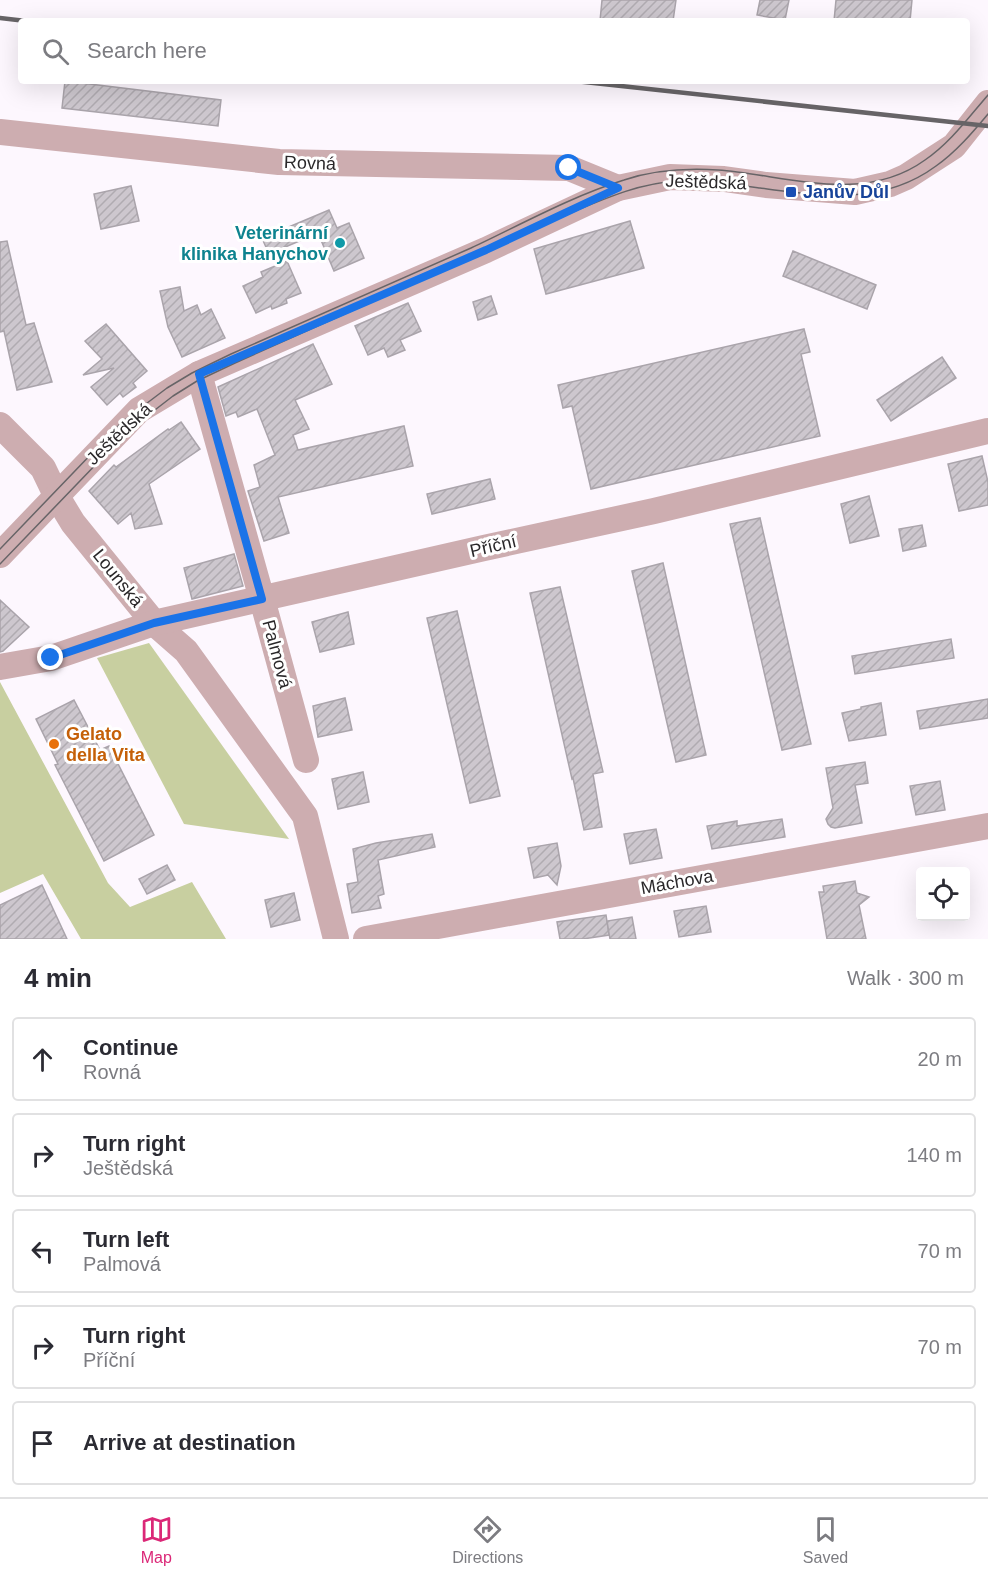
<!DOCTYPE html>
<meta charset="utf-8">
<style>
body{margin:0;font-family:Helvetica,sans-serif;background:#f2f2f3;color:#2b2b33}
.controls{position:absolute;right:18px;bottom:18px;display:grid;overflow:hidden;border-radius:6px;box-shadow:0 6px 24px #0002}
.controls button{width:54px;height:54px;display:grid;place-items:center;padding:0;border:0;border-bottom:2px solid #e1e1e2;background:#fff;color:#2b2b33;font:30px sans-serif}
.stop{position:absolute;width:18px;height:18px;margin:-14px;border:4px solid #1a73e8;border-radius:50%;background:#fff}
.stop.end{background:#1a73e8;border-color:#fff;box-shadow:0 2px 6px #0008}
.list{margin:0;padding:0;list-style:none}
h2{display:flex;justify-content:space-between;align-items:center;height:78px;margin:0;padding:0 24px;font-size:26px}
h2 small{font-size:20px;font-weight:400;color:#7c7c81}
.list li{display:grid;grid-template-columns:39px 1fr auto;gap:18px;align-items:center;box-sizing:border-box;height:84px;margin:0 12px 12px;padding:0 12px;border:2px solid #e1e1e2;border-radius:6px}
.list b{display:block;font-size:22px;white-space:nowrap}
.list p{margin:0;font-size:20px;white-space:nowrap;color:#7c7c81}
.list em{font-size:20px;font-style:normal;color:#7c7c81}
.icon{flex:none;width:33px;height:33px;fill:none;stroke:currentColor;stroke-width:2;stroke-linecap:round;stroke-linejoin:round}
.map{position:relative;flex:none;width:988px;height:939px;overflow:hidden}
.search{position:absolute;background:#fff;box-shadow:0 6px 24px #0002;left:18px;right:18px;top:18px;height:66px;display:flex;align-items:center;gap:15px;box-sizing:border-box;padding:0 21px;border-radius:6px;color:#7c7c81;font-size:22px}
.sheet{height:558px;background:#fff}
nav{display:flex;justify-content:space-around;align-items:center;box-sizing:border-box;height:84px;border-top:2px solid #e1e1e2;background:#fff;font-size:16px;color:#7c7c81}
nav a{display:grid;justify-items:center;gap:3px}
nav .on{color:#db2777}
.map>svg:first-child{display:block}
.green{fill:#c8cfa0}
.building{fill:url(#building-hatch);stroke:#aaa4ab;stroke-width:1.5}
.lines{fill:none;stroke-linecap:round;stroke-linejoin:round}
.minor{stroke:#cdadb0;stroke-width:26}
.tram{stroke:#676467;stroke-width:1.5}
.rail{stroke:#676467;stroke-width:4.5}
.route{stroke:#1a73e8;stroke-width:8}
.transit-dot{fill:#1a4fb4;stroke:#fff;stroke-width:2}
.culture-dot{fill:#0f9aa8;stroke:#fff;stroke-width:2}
.food-dot{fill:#e8710a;stroke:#fff;stroke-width:2}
.labels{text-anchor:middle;stroke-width:6;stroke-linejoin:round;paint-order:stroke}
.street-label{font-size:18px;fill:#2a282a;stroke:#fff}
.transit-label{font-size:18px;font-weight:bold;fill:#164399;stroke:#fff;text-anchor:start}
.culture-label{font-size:18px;font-weight:bold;fill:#0d838f;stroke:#fff;text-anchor:end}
.food-label{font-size:18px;font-weight:bold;fill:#c56008;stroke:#fff;text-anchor:start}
</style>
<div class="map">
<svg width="988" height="939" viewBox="0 0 988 939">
<defs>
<pattern id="building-hatch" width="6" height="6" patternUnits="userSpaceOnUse" patternTransform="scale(1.5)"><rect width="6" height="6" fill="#cdc7ce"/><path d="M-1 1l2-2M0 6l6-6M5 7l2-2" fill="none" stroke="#b0abb1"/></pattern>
</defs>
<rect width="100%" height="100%" fill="#fdf7fe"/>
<g class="green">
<polygon points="149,643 289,839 184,824 97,658"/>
<polygon points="0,682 108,883 130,907 192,882 226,939 81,939 43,874 0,893"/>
</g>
<g class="building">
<polygon points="602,0 676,0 673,21 600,21"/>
<polygon points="760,0 789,0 785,20 757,15"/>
<polygon points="836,0 912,0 910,21 834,21"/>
<polygon points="65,81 221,100 218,126 62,108"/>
<polygon points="131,186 139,221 101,229 94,194"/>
<polygon points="329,210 337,228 349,223 364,258 334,271 318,233 269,254 261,236 282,227 284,229"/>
<polygon points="630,221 644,268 546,294 534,249"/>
<polygon points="7,241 26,325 34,323 52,382 17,390 4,331 0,332 0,242"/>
<polygon points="793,251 876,285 867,309 783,276"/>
<polygon points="287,261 301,293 286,299 287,303 272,309 271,306 256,313 243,286 263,277 261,272"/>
<polygon points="180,287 184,311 197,305 201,315 211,309 225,338 182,357 168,327 160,291"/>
<polygon points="491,296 497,314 478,320 473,302"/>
<polygon points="408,303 421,331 400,340 405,350 388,357 384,348 368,355 355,326"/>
<polygon points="106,324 147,371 133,383 136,387 123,397 120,393 107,405 91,387 114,368 83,375 102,359 85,341"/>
<polygon points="804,329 810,352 801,354 820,436 591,489 572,406 563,408 558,385"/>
<polygon points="313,344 332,384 295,400 309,429 293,435 298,450 404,426 413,466 278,497 289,533 264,541 248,491 260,487 254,465 275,455 257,409 238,417 236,412 226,416 218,387"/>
<polygon points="942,357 956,378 891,421 877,400"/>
<polygon points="181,422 200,449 149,484 162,524 135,529 131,513 118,524 89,491 114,465 116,467 168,429 169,430"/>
<polygon points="982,456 988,482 988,505 959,511 948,464"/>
<polygon points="490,479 495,499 432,514 427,494"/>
<polygon points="869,496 879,536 850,543 841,504"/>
<polygon points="760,518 811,744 782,750 730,524"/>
<polygon points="922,525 926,546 903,551 899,529"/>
<polygon points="234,554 243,586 192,599 184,568"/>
<polygon points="663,563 706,755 676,762 632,571"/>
<polygon points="560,587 603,772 593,774 602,827 584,830 573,778 572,779 530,593"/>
<polygon points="0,600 29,627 3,651 0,652"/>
<polygon points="457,611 500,796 470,803 427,618"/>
<polygon points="348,612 354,644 320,652 312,622"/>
<polygon points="951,639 954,658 855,674 852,656"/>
<polygon points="345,698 352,730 318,737 313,706"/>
<polygon points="988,699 988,718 920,729 917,711"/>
<polygon points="74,700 100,750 109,746 154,835 104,861 55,765 58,764 36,719"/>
<polygon points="881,703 886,735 849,741 842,713 861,709 861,707"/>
<polygon points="865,762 868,783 855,785 862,823 835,828 831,827 828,824 826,819 833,808 826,768"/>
<polygon points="363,772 369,802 338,809 332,779"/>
<polygon points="940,781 945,810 916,815 910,786"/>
<polygon points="782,819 785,837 712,849 707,826 737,821 737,826"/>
<polygon points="656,829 662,858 630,864 624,834"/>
<polygon points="432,834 435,847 378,860 384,894 378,896 381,908 352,913 347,884 358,882 353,849 376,843"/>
<polygon points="557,843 561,866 557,885 548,875 534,878 528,848"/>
<polygon points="167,865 175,880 147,894 139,879"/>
<polygon points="855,881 857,893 869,897 859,905 866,939 827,939 819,892 824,892 823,886"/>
<polygon points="42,885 67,939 0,939 0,905"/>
<polygon points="294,893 300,920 271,927 265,900"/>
<polygon points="706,906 711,932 679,937 674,911"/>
<polygon points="606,915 609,935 583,939 560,939 557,922"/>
<polygon points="632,917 636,939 610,939 607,921"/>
</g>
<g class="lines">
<g class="minor">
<polyline points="0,132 279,162 569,168 618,188"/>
<polyline points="199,374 262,599 306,760"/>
<polyline points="0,425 43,468 56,495 73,523 154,623 186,651 305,816 336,939"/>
<polyline points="0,555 139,410 199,374 486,250 618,188 670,177 724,179 766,185 855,192 890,184 906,177 954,146 988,103"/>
<polyline points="0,667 51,658 154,623 484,548 654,511 988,431"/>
<polyline points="366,939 988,826"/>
</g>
<g class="tram">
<path d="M0,549l122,-127 45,-34 25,-15 39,-19c80,-35 160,-70 240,-106 49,-23 101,-52 153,-68 30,-10 63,-12 94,-10 68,5 145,35 207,-10 25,-17 43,-42 63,-65"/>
<path d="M0,564l129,-134 44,-34 24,-15 38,-18 338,-151c33,-14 67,-29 105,-31 27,-1 54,3 82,7 61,8 122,18 176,-22 20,-14 37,-34 52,-52"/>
</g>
<g class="rail">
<polyline points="0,18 26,21"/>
<polyline points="575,81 988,126"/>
</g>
</g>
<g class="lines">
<polyline class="route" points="51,658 154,623 262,599 199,374 486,250 618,188 569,168"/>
</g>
<rect class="transit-dot" x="785" y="186" width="12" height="12" rx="3"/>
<circle class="culture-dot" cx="340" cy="243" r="6"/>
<circle class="food-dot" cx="54" cy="744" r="6"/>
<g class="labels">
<g class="street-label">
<text transform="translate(310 163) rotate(2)" y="6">Rovná</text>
<text transform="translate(706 182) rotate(2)" y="6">Ještědská</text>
<text transform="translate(119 434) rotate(-43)" y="6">Ještědská</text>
<text transform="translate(493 546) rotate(-13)" y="6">Příční</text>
<text transform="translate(118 578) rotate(51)" y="6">Lounská</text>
<text transform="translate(277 654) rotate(75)" y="6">Palmová</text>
<text transform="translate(677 882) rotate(-10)" y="6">Máchova</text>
</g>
<g class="transit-label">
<text x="803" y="198">Janův Důl</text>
</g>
<g class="culture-label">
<text x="328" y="239">Veterinární<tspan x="328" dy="21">klinika Hanychov</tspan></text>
</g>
<g class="food-label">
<text x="66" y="740">Gelato<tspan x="66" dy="21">della Vita</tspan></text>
</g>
</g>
</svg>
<div class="controls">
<button><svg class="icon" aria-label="locate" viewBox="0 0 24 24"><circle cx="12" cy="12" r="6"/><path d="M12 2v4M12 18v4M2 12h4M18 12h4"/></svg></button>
</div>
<div class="stop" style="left:569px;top:168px"></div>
<div class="stop end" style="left:51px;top:658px"></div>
<div class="search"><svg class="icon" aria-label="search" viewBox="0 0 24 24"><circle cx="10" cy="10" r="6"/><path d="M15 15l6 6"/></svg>Search here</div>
</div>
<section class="sheet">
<h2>4 min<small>Walk · 300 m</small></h2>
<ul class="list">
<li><svg class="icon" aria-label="ahead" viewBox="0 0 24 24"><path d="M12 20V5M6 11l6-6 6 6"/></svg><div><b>Continue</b><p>Rovná</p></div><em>20 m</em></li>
<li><svg class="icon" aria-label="right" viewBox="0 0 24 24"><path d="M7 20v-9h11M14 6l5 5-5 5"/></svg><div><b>Turn right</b><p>Ještědská</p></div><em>140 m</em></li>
<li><svg class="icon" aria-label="left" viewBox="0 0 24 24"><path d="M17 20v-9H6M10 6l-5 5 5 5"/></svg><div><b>Turn left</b><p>Palmová</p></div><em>70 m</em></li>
<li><svg class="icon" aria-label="right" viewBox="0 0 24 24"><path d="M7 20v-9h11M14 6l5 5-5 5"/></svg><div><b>Turn right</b><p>Příční</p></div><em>70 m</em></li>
<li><svg class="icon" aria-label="arrive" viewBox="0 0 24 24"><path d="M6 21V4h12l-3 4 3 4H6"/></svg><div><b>Arrive at destination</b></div></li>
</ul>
</section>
<nav>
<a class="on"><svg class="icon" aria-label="map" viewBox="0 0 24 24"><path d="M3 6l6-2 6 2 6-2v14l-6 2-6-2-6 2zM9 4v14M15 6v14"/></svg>Map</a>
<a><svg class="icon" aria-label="directions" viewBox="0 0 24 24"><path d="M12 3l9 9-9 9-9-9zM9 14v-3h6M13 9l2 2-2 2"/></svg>Directions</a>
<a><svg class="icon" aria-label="saved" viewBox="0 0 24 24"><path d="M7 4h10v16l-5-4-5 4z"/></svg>Saved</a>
</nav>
